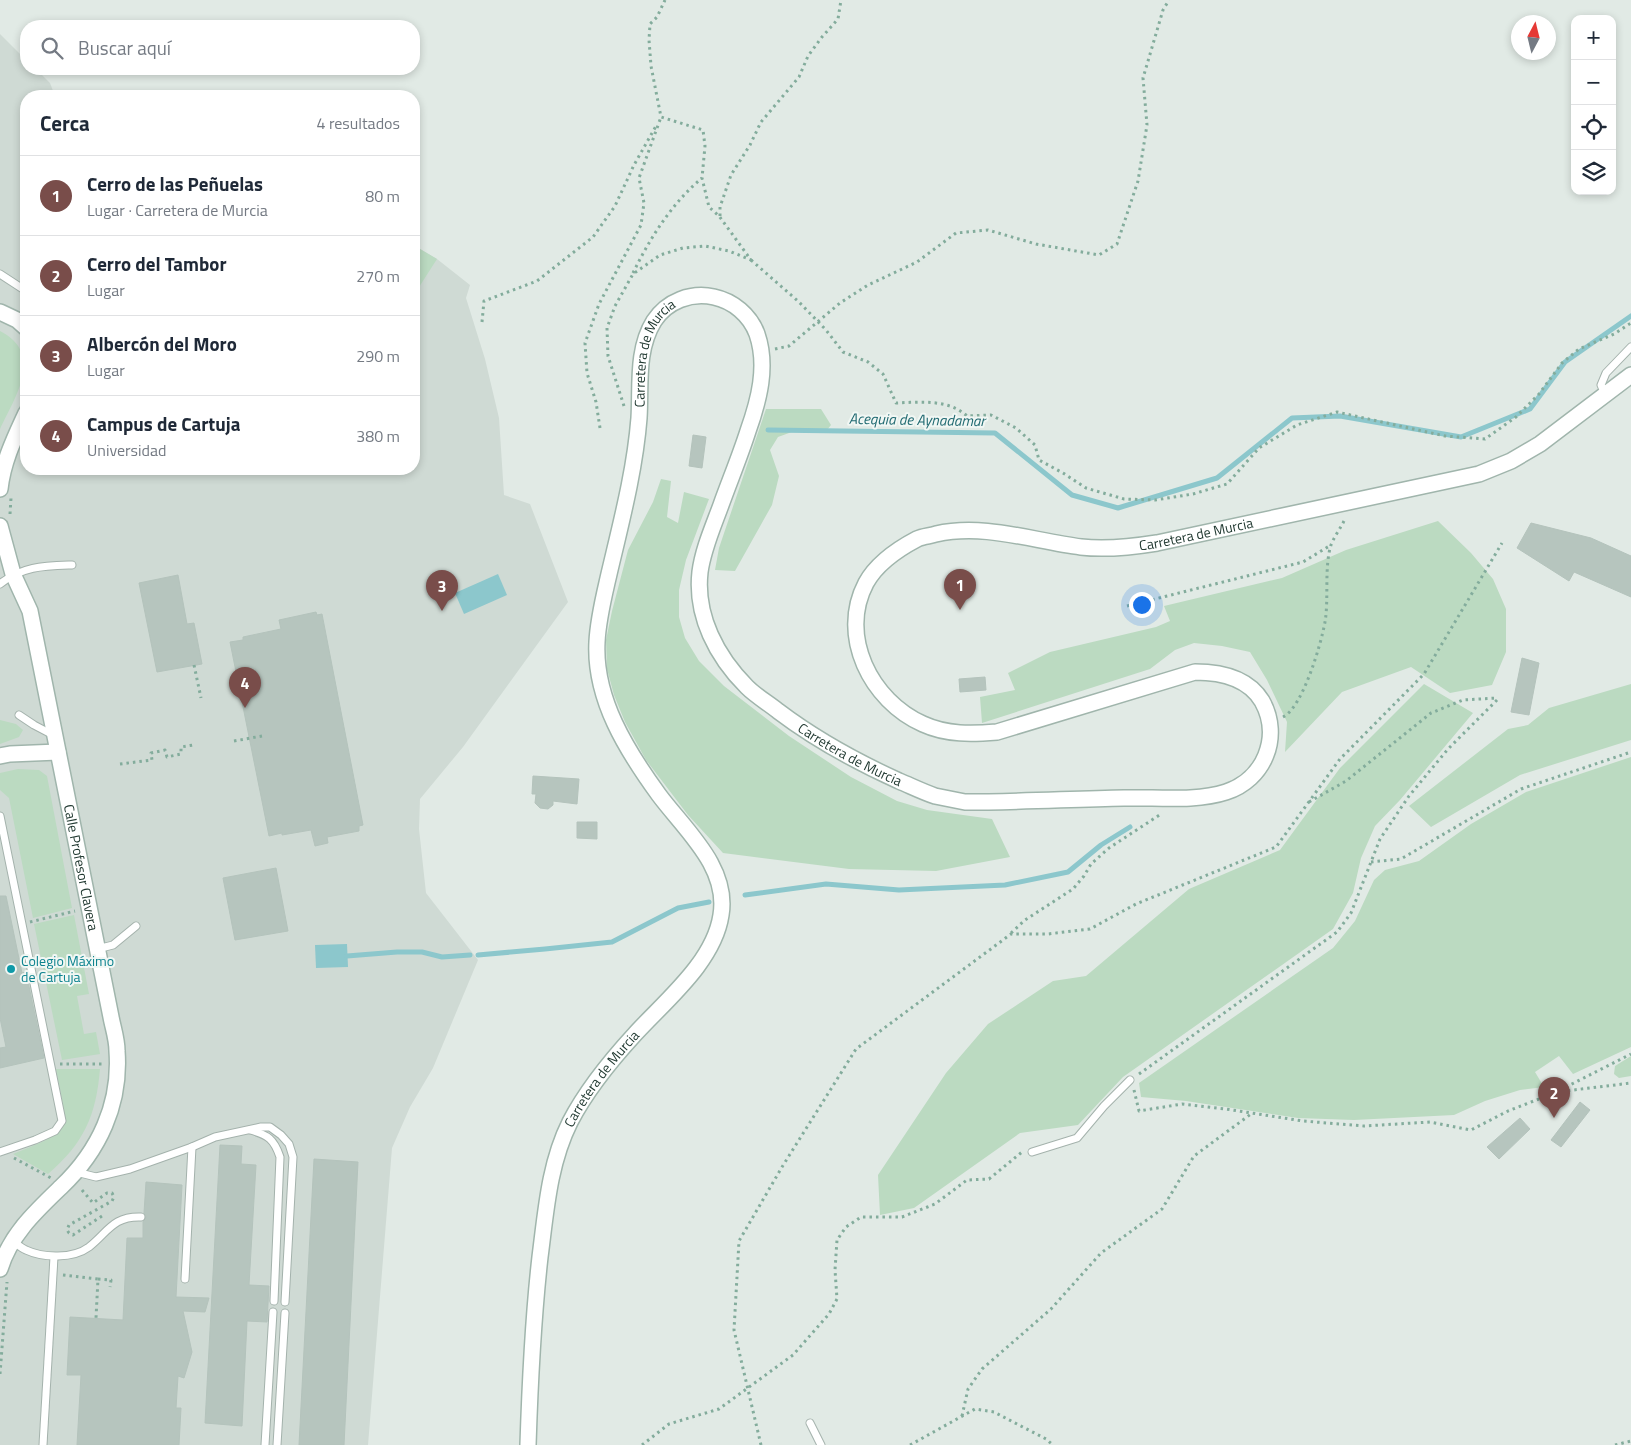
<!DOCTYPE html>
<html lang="es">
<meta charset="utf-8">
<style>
body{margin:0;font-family:"Titillium Web",sans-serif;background:#f2f2f3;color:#1f2937}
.controls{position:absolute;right:15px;top:15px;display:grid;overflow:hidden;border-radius:10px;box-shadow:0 2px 8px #0003}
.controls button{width:45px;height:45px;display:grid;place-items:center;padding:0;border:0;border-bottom:1px solid #e0e1e3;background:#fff;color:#1f2937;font:25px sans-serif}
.compass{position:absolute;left:1511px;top:15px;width:45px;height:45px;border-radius:50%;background:#fff;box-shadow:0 2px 8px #0003;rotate:7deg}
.you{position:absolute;left:1141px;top:604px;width:18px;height:18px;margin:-12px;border:4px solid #fff;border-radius:50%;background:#1a73e8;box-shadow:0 0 0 8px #1a73e833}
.badge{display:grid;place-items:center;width:32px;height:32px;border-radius:50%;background:#794d4a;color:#fff;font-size:16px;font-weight:700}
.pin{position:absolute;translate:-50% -41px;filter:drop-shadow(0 1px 2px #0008)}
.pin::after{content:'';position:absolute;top:26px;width:18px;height:15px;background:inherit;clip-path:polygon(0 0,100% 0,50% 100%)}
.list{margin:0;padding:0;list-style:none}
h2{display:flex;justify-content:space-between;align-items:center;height:65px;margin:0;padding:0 20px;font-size:21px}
h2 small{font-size:16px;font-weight:400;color:#747a83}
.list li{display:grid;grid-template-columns:32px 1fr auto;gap:15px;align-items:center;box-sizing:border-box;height:80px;padding:0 20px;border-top:1px solid #e0e1e3}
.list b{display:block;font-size:19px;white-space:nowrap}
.list p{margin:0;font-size:16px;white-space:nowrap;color:#747a83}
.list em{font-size:16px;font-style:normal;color:#747a83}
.icon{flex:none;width:28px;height:28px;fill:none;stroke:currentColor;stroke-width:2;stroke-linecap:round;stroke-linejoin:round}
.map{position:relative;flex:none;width:1631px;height:1445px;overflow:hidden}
.search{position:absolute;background:#fff;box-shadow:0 2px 8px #0003;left:20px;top:20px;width:400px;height:55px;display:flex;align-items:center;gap:12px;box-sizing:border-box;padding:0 18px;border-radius:20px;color:#747a83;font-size:19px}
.panel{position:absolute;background:#fff;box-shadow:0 2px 8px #0003;left:20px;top:90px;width:400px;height:385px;border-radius:20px}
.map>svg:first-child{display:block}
.built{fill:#cfdad4}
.green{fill:#bbdac1}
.water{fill:#8cc7cc}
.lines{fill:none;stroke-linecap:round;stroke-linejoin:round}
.stream{stroke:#8cc7cc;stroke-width:5}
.building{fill:#b6c5be;stroke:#b4c3bc}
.lane-casing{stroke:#a4b2ac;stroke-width:9}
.secondary-casing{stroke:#a0b5ac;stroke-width:18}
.path{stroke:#83ac9c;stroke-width:3;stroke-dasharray:2.5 4;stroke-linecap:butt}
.lane{stroke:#fff;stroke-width:7}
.secondary{stroke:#fff;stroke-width:15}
.culture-dot{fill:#0f9aa8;stroke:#f1f7f4;stroke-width:2}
.labels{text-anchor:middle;stroke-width:4;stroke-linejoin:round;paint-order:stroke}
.street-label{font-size:14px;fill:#223a32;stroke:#f1f7f4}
.culture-label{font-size:14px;fill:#0d838f;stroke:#f1f7f4;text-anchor:start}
.water-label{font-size:15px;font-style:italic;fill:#216a71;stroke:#f1f7f4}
</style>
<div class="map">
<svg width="1631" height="1445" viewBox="0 0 1631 1445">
<rect width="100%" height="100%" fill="#e1eae5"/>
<polygon class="built" points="0,34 26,60 26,69 36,69 50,83 55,96 26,96 26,469 414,469 414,248 415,246 437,259 470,285 466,298 485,359 499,418 504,495 530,504 568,602 463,747 420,799 419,829 426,893 478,960 433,1068 410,1107 392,1148 368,1445 0,1445"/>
<g class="green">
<polygon points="415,246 437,259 414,295 414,248"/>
<path d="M0,331c45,23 15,66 0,98z"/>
<polygon points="766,409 821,409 831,425 827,430 800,429 778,437 770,450 779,476 772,505 735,571 715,570 719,548"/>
<polygon points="661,479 671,481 667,517 678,523 684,492 709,499 686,560 679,590 679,617 685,638 699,661 724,686 789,736 851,777 897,801 927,810 992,819 1010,857 936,871 849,869 723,853 688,815 646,760 625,722 614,695 607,669 606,640 612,611 628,550 653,502"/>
<polygon points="1438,521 1471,553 1493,579 1506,609 1506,652 1492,685 1450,693 1411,667 1342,692 1285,752 1287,722 1267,680 1250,652 1222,646 1194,643 1175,650 1150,669 982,723 980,697 1015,690 1008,673 1050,652 1156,627 1170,621 1164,606 1282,578 1346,550"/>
<polygon points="1424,684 1473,713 1400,800 1375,826 1361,858 1353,893 1333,929 1123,1077 1078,1125 1020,1133 914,1208 880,1215 878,1175 946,1073 988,1024 1053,981 1086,976 1189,889 1280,850 1340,768"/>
<polygon points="1631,684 1631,740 1520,775 1431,827 1409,806 1508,729 1528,725 1549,708"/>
<polygon points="0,720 16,724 23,730 19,737 0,744"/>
<polygon points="1631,757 1631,1047 1573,1074 1559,1056 1535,1072 1544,1087 1520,1090 1485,1101 1454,1115 1354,1120 1298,1118 1186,1101 1141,1097 1139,1083 1333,948 1355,921 1374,880 1385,870 1419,861 1471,824 1526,792"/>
<polygon points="18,769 39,770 47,776 72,908 33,918 9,798 0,790 0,773"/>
<polygon points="74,915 89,994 77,996 84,1034 96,1032 100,1054 62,1060 34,924"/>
<polygon points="1631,1056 1631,1076 1619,1078 1614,1074 1615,1066"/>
<path d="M56,1069h44c-4,47 -16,74 -52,105l-35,-20c61,-24 55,-23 43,-85z"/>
</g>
<g class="water">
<polygon points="498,574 507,595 464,614 455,593"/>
<polygon points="347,944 348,967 316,968 315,945"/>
</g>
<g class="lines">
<g class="stream">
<polyline points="768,430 995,433 1072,495 1118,508 1217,478 1292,418 1340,416 1461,437 1530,409 1565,362 1631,316"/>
<polyline points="745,895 826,884 899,890 1005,885 1068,872 1101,845 1130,827"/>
<polyline points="478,955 545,949 612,942 678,908 709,902"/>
<polyline points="347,956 397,952 422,952 442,957 470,955"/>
</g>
</g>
<g class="building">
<polygon points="693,435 706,437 702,468 689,466"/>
<polygon points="1531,523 1591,538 1631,556 1631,597 1574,572 1569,581 1517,548"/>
<polygon points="178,575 187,624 194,623 202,664 157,672 139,583"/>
<polygon points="316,612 317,615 322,614 363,825 359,826 359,831 327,837 328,843 315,846 311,830 282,835 282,833 269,836 230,642 243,640 243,637 281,629 279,620"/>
<polygon points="1522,658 1539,663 1529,715 1511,712"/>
<polygon points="985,677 986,690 960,692 959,679"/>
<polygon points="533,776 579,779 577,804 553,801 553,805 548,809 540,808 535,803 536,794 532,794"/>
<polygon points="577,822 597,822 597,839 577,838"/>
<polygon points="276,868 288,931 235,940 223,878"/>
<polygon points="0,896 6,896 22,973 26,972 44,1058 0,1068 0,1048 6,1047 0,1018"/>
<polygon points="1580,1102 1590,1110 1561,1147 1551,1140"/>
<polygon points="1520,1118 1530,1129 1499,1159 1487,1147"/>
<polygon points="220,1145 242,1146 241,1164 256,1165 249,1285 269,1286 267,1322 247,1321 242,1426 205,1423"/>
<polygon points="314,1159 358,1162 344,1445 299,1445"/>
<polygon points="146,1182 182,1185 176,1297 209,1298 205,1312 183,1311 192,1352 184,1378 178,1376 176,1408 181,1408 179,1445 77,1445 81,1375 67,1375 70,1317 123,1320 127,1238 143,1238 143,1222 146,1217 144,1213"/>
</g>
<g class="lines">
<g class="lane-casing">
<g id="lane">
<polyline points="0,274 26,291"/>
<polyline points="1605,394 1601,385 1606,373 1631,347"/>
<path d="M0,584c23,-18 44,-18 72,-19"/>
<polyline points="19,715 34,725 55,736"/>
<polyline points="0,816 62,1121 55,1131 35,1140 0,1152"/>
<polyline points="97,949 113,945 136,926"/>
<path d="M250,1130c18,5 24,9 30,27l-6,144"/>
<polyline points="1032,1152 1077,1138 1104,1106 1130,1080"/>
<polyline points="76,1172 96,1177 130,1169 192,1147 215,1137 261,1127 270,1127 281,1135 289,1144 293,1157 285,1302"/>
<path d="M13,1241c4,3 8,7 13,9 17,8 47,9 63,-3 19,-15 24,-31 52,-30"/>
<polyline points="185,1279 192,1147"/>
<polyline points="810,1423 821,1445"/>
<polyline points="43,1445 54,1257"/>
<polyline points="265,1445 273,1312"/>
<polyline points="277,1445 285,1313"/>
</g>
</g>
<g class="secondary-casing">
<g id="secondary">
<polyline points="0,312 17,320 26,328"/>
<path d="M0,489c3,-28 15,-52 26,-76"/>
<path id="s1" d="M0,526l13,48 17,37 81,406c2,11 6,22 6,34 4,53 -18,100 -56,136 -25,24 -51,48 -61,82"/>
<polyline points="0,756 10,754 58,752"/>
<path id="s2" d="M528,1445c2,-63 5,-126 12,-188 6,-46 9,-93 30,-135 16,-31 42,-63 65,-88 30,-33 79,-72 86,-119 8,-48 -36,-85 -62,-120 -32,-44 -65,-96 -62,-153 1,-23 7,-46 12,-68 12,-51 26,-104 30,-156 2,-32 -3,-68 15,-97 13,-20 37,-29 60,-24 19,4 36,18 43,37 11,32 2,66 -9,97 -8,25 -18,49 -27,74 -8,22 -18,44 -21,67 -5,44 17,85 47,115 9,9 21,16 31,24 37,28 79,51 121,70 12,5 24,11 36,15 10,2 20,4 30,6 53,0 106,-3 159,-4 31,-1 72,4 102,-6 38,-12 56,-55 36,-91 -14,-23 -42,-29 -67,-29l-198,60c-25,2 -50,3 -74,-8 -52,-23 -85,-88 -57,-141 11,-20 32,-34 51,-44 6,-3 13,-3 19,-5 48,-11 97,7 145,13 25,3 51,0 76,-4l322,-69 32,-13 29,-17 91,-69"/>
</g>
</g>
<g class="path">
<polyline points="720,216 720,207 731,175 750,145 761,122 799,77 808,56 822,37 838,19 841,0"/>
<path d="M751,260l48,42 27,28 17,22 25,10 15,12 13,29c25,-1 52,-4 71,13l24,-1 25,13 19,17 4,15 24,13 23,15 38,11 31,1 38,-6 34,-10 32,-36 38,-23 40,-13 108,24 40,3 31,-22 23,-23 23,-31 17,-14 35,-15 17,-11"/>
<path d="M633,273c17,-35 39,-70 69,-95"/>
<polyline points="482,322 484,301 537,281 593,237 615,206 634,165 656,126"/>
<polyline points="775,349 789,346 840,303 868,285 917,262 956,233 988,230 1036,244 1099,255 1117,244 1138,181 1147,125 1143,78 1163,10 1169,0"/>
<polyline points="624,406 608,356 607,328 615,306 633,274 660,255 683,248 705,246 729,251 751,260 719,216 709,207 702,178 705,146 703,130 661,117 651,66 649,40 650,24 657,17 665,0"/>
<polyline points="600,428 596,402 587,373 585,343 599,304 641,225 644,203 639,178 661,117"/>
<polyline points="10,514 11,498"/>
<polyline points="1127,606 1303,562 1331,545"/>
<polyline points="194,665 201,698"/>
<path d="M1283,717c20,-10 38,-73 42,-95 4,-23 -1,-55 6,-77 3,-8 9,-16 13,-24v-4"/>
<polyline points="234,741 262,736"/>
<polyline points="120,764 152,760 151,753 165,750 167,757 181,754 181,747 193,745"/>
<polyline points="1309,802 1346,781 1431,713 1463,700 1498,698"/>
<polyline points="1371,862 1401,859 1521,789 1631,752"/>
<polyline points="30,922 75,911"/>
<polyline points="1011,933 1025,920 1073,889 1084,876 1091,864 1109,848 1161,814"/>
<polyline points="60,1064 103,1064"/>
<polyline points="1139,1074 1337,932 1351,913 1380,839 1409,796 1448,749 1499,698"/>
<polyline points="1134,1090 1139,1111 1182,1104 1226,1109 1303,1121 1364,1126 1430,1122 1471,1130 1508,1111 1557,1092 1631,1083"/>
<polyline points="1560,1090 1631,1054"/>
<polyline points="14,1158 51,1178"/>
<polyline points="82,1190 93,1203 107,1193 112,1193 114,1197 112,1201 69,1225 67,1230 69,1233 73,1235 102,1216 104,1218"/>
<polyline points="63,1275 98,1279 96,1318"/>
<polyline points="98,1279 111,1280 110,1287"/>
<polyline points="0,1374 7,1282"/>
<polyline points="962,1416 968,1389 982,1369 1051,1309 1101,1253 1162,1209 1194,1156 1251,1114"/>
<polyline points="642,1445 669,1424 719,1409 793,1355 829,1314 837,1299 835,1270 837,1240 846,1227 861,1217 902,1217 935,1204 967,1180 989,1179 1022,1152"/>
<polyline points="761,1445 734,1330 739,1241 782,1167 856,1049 1011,934 1048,934 1090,929 1136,904 1276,847 1340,759 1424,674 1502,543"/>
<polyline points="910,1445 975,1409 994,1412 1046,1439 1053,1445"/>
<polyline points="1615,1445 1631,1441"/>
</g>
<use href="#lane" class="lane"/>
<use href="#secondary" class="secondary"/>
</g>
<circle class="culture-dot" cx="11" cy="969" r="5"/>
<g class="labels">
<g class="street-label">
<text dy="5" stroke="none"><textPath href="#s2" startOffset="1191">Carretera de Murcia</textPath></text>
<text dy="5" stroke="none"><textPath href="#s2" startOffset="3228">Carretera de Murcia</textPath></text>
<text dy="5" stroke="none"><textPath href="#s2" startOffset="1850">Carretera de Murcia</textPath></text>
<text dy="5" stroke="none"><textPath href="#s1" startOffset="352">Calle Profesor Clavera</textPath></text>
<text dy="5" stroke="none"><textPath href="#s2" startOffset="381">Carretera de Murcia</textPath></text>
</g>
<g class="culture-label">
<text x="21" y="966">Colegio Máximo<tspan x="21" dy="16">de Cartuja</tspan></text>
</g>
<g class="water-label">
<text transform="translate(917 420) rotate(1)" y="5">Acequia de Aynadamar</text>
</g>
</g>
</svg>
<div class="controls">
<button>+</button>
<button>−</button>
<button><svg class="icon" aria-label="locate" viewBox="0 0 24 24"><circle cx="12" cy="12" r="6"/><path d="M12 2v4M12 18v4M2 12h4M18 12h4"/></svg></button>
<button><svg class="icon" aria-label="layers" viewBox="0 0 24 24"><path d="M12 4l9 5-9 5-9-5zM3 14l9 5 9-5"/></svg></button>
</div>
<svg class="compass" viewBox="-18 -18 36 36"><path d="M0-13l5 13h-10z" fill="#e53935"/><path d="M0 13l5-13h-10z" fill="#747a83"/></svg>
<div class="you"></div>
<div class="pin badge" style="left:960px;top:610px">1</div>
<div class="pin badge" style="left:1554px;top:1118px">2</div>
<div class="pin badge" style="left:442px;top:611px">3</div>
<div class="pin badge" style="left:245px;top:708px">4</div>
<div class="search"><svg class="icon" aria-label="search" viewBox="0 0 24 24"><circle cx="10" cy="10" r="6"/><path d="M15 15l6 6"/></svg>Buscar aquí</div>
<section class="panel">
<h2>Cerca<small>4 resultados</small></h2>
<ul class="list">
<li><span class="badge">1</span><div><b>Cerro de las Peñuelas</b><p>Lugar · Carretera de Murcia</p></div><em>80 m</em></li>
<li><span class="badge">2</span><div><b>Cerro del Tambor</b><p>Lugar</p></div><em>270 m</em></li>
<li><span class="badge">3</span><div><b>Albercón del Moro</b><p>Lugar</p></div><em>290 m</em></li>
<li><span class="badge">4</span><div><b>Campus de Cartuja</b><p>Universidad</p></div><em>380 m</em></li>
</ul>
</section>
</div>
